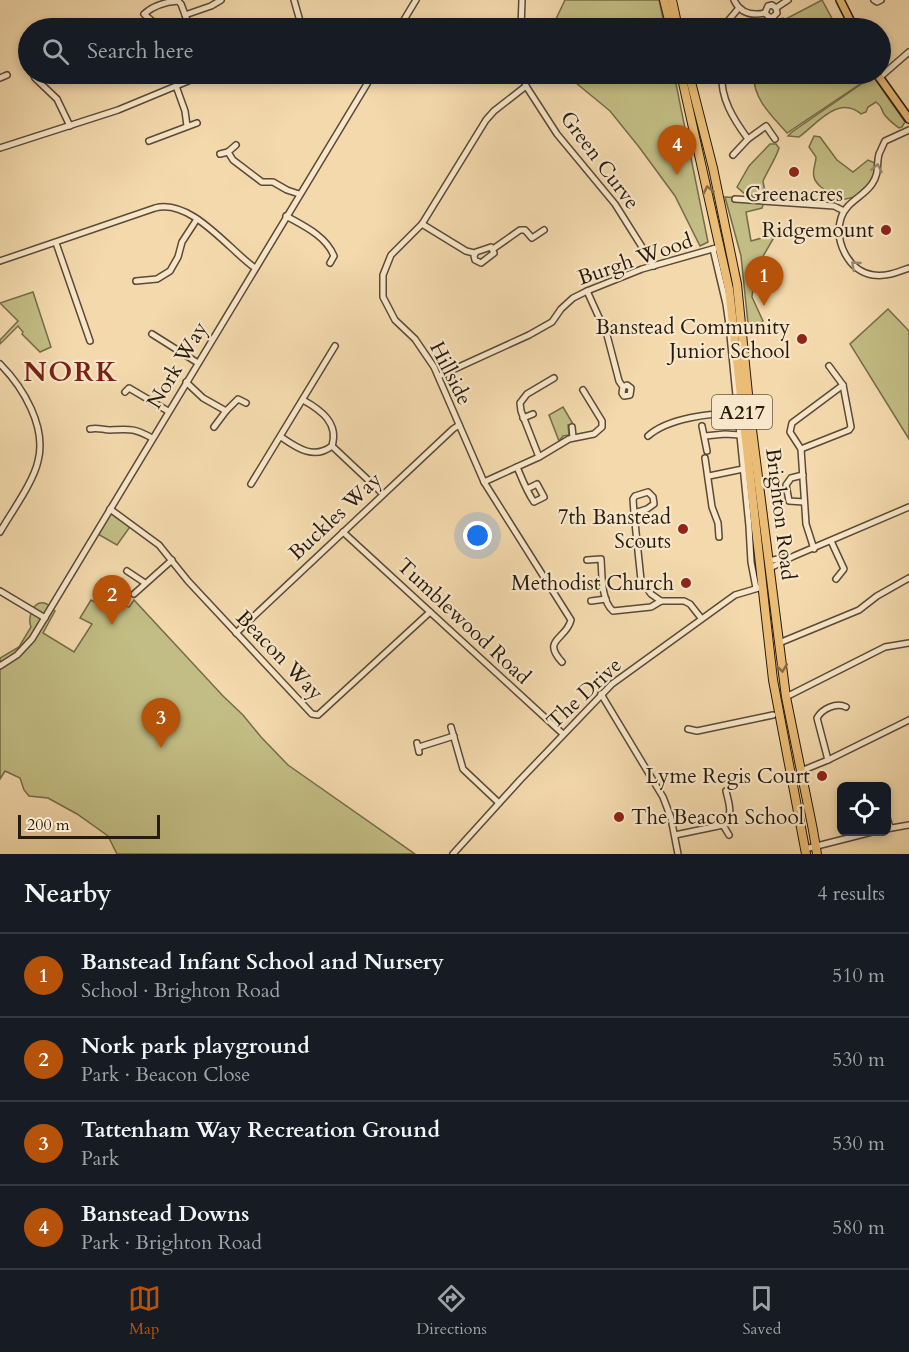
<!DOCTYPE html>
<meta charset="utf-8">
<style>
body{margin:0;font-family:Cardo,serif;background:#20242c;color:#f1f3f6}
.controls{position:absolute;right:18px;bottom:18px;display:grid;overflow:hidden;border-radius:9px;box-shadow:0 3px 9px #0003}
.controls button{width:54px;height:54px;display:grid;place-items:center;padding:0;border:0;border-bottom:2px solid #363941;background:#171b24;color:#f1f3f6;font:30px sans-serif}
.scale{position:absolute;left:18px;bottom:15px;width:142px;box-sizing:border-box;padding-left:6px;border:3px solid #271b0e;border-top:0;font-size:16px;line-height:21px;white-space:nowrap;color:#271b0e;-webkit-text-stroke:4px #f7e6c9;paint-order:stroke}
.you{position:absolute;left:478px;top:536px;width:21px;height:21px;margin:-15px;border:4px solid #fff;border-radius:50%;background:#1a73e8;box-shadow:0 0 0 9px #1a73e833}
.badge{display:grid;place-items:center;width:39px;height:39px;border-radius:50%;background:#b45309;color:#fff;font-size:20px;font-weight:700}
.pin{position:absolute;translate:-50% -50px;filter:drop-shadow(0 2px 3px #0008)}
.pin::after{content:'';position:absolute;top:32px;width:21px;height:18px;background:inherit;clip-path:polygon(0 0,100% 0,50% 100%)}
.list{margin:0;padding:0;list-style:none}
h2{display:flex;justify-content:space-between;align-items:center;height:78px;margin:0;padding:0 24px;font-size:26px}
h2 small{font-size:20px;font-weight:400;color:#9ea1a6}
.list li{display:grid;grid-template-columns:39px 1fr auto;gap:18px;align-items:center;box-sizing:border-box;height:84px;padding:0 24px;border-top:2px solid #363941}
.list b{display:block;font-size:22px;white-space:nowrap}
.list p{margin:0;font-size:20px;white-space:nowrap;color:#9ea1a6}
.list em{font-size:20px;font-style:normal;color:#9ea1a6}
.icon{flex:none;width:33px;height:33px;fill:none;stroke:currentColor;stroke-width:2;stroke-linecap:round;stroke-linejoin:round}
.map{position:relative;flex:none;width:909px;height:854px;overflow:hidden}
.search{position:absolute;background:#171b24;box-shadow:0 3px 9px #0003;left:18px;right:18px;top:18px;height:66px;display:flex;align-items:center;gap:15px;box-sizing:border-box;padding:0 21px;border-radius:33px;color:#9ea1a6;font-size:22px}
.sheet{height:414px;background:#171b24}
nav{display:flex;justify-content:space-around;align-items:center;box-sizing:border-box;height:84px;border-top:2px solid #363941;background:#171b24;font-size:16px;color:#9ea1a6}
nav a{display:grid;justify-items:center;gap:3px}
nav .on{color:#b45309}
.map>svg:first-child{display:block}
.green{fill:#c2bd84;stroke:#746c49;stroke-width:1.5}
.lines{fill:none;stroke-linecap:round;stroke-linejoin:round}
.minor-casing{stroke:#5a4a36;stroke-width:8}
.major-casing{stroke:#271b0e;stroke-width:10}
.highway-casing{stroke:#271b0e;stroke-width:10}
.minor{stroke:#f7e6c9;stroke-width:5}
.major{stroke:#eabc76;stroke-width:7}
.highway{stroke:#eabc76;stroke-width:8}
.oneway{stroke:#998b75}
.oneway2{stroke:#886c42}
.poi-dot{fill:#8f2418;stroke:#f7e6c9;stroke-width:2}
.labels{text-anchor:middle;stroke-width:4.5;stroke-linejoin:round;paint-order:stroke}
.shield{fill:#f7e6c9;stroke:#655846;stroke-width:1.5}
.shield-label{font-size:20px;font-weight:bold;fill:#271b0e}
.street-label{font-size:21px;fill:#271b0e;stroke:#f7e6c9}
.poi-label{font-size:21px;fill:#271b0e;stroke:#f7e6c9;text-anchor:end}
.district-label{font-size:27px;font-weight:bold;letter-spacing:1.5px;fill:#7a1f14;stroke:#f7e6c9}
</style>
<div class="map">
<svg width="909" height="854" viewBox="0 0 909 854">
<rect width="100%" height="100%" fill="#f3d9ac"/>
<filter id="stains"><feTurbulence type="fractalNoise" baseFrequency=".00333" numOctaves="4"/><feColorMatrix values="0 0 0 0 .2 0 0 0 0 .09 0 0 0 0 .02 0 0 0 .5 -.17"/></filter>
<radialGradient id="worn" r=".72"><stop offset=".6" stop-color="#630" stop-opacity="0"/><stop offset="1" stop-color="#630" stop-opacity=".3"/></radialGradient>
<g class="green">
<polygon points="565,0 659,0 665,28 556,28 556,19"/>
<polygon points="822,0 835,24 828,28 789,28 785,22 788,28 769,28 768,25 783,18 784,20"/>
<polygon points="568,74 674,74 708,242 700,246 675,196 639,147 610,111 570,78"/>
<path d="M754,74h113l2,4 -82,55c-15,-17 -35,-35 -33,-59z"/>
<path d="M873,76l32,46 -3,5 -3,1c-5,-4 -11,-8 -15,-14 -3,-5 -2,-8 -8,-12l-8,5 -2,5 -5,2c-23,-20 -45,11 -62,23l-11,-1 4,-4z"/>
<path d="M814,136l6,1 17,23 16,12 15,-12 7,3c4,12 -9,28 -20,33 -4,3 -10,3 -15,4 -8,-6 -24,-13 -26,-23 -2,-7 2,-13 2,-20l-7,-10z"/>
<path d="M770,144h6l3,4c-2,8 -12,24 -16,33l3,16 -20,-2 -9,-8 12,-21z"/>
<polygon points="725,197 765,199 762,208 746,212 751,241 776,234 755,270 752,297 763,321 749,333 741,256"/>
<polygon points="33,292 51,347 40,352 22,334 23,332 18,326 0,344 0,340 18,321 0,303"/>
<polygon points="888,309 909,331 909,439 850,344"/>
<polygon points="563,407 573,424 568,425 569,435 563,436 559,441 549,415"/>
<polygon points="110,509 132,524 117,545 96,533"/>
<path d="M108,598l21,9 5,-7 89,96 20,19 18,22 27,28 127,89h-298l-9,-18 -31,-22 -29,-16 -19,-2 -5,-6 -4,-12 -15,-7 -5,8v-121l19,-11 12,-20c-4,-9 2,-29 16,-23 3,2 5,5 8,7l-12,22 31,19 18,-28 -12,-6 11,-18 12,6z"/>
</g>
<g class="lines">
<g class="minor-casing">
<g id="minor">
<polyline points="294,0 302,28"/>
<path d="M734,0c6,13 17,16 31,13"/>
<polyline points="874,0 877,2 881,0"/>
<polyline points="776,8 788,0"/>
<polyline points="765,13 769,17 773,17 777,13 776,8"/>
<polyline points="765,13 768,6 772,5 776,8"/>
<polyline points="185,15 211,6 221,0"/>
<path d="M152,21l-8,-7c10,-9 21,-12 34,-13l3,3 9,24"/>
<polyline points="399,28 416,0"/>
<polyline points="521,28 522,0"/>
<polyline points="724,28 727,22 738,9"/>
<polyline points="33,74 35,78 57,99 70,126"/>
<polyline points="523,74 526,86 557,134 615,204 654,266"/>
<path d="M722,74c-2,24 12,46 26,65l-15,16"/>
<polyline points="0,78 7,75"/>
<polyline points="879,78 909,52"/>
<polyline points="176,86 185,111 187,126"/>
<path d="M526,86l-32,25 -8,9 -64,104 -31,31 -8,20v22l12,23 20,19 19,28 50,115 87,138c-5,20 -30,19 -9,42"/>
<path d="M909,130l-24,11c-2,4 -4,9 -6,13 -3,11 1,18 -7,30 -9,13 -26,18 -31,34 -7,23 7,53 32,57 13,2 25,-3 36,-7"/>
<polyline points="748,139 766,126 775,139"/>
<polyline points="149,141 197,123"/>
<polyline points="0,148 118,110 205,74"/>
<polyline points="228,152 236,145"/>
<polyline points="220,154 228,152 233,160 262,182 273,182 287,190 299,194"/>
<polyline points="735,199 834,206 844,211"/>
<path d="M286,216c18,10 40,20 48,40l-4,7"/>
<polyline points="422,224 466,251 474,253"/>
<polyline points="56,243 90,341"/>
<polygon points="491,247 494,253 481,263 475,260 474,256 476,252"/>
<polyline points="493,249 520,230 525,230 532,238 544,230"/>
<polyline points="713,249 726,304 729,325 749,526 751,562 756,588"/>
<path d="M0,261l155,-53c36,-10 74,42 100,60"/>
<polyline points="136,281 157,279 170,271 178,257 182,242 197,219"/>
<polyline points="587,291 607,335 619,381 623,387 622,393 624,396 630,395 631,388 627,385 623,387"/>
<polyline points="152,334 198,363"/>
<path d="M0,364c23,23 47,63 38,97 -4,20 -27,52 -38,71"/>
<polyline points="439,376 529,335 552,322 561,309 573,298 587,291 642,269 716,248"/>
<polyline points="186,382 203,398 226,411 214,427"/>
<polyline points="125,392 129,388 168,411"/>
<polyline points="226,411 238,399 246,403"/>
<polyline points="523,418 533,414"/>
<polyline points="702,426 707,451"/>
<polyline points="572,427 573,437"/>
<path d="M90,429c8,-2 13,1 20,1 20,-1 24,-2 42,8"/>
<path d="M648,436c20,-18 63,-23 90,-23"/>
<polyline points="705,436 725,434 740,435"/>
<path d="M281,437c16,11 33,23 51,9 7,-23 -11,-36 -29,-46"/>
<polyline points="332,446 383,494"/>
<polyline points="801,449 849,430 851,427 843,385 829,366"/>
<polyline points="539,457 521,411 520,403 527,394 554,378"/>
<polyline points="705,458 712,507 718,523 719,537"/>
<path d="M517,467c5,12 10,25 17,35l10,-5 -7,-13 -10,5"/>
<polyline points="803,475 791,478 786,485 789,501 804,502"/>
<polyline points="709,476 743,469"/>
<polyline points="484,482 539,457 569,439 594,434 602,427 602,421 583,390"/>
<polyline points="251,484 335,346"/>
<polygon points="648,492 653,497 654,504 647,509 634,513 633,499 635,496"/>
<polyline points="110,509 159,545 188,581 312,714 318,715 430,612"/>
<polyline points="634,513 641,580 651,594 661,601"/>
<polyline points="343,532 563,734"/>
<polyline points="831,541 844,569 836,579"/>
<polyline points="814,549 806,524 801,449 790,432 792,423 843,385"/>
<path d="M587,560l14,-1c1,14 0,42 12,52l38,-4 10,-6h23l6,3 11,14"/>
<polyline points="769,561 786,557"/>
<polyline points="770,568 794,556 909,507"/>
<polyline points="127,571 145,583"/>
<polyline points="0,591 45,618"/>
<polyline points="134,594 172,560"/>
<polyline points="591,601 606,599"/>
<polyline points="236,633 453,429 459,425"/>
<polyline points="779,643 859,610 877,596 909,578"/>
<polyline points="0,666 17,655 32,639 373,74"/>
<polyline points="601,694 663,797 671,818 678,854"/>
<polyline points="786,697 885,647 909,643"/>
<polyline points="451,727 463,769 499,803"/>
<polyline points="688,729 697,731 773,715"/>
<polyline points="417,743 419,752"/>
<polyline points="419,747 454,736"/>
<path d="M828,760l-11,-42c5,-9 19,-16 29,-11"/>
<polyline points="801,771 828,760 909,720"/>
<polyline points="886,814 890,828"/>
<polyline points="723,825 729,835"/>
<polyline points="886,829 909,825"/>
<path d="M675,835l48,-10c11,-10 6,-21 3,-34"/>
<polyline points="805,849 872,832"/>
<polyline points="453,854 520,780 612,684 735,595 762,587"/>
</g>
</g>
<g class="major-casing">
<g id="major">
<polyline points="840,0 854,28"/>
<polyline points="877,74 909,119"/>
</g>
</g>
<g class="highway-casing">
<g id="highway">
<polyline points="664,0 671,28"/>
<polyline points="672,0 678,28"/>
<polyline points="681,74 729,289 773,680 806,854"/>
<polyline points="689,74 713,168 737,284 750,414 786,697 813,830 817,854"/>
</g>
</g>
<use href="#minor" class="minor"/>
<use href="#major" class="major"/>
<use href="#highway" class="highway"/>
</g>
<defs><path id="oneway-chevron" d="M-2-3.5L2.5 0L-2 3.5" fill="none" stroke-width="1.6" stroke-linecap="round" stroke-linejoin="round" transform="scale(1.5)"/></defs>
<g class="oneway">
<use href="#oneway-chevron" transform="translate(877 168) rotate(-79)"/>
<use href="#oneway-chevron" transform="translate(855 265) rotate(-139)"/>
</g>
<g class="oneway2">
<use href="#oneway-chevron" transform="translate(708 190) rotate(-102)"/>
<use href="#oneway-chevron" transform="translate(782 668) rotate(83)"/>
</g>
<g class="poi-dot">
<circle cx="794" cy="172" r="6"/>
<circle cx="886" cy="230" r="6"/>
<circle cx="802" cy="339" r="6"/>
<circle cx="683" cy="529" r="6"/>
<circle cx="686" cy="583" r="6"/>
<circle cx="822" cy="776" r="6"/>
<circle cx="619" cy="817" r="6"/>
</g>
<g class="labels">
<rect class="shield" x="712" y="395" width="60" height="34" rx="4.5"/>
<g class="shield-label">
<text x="742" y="419">A217</text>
</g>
<g class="street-label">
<text transform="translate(600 160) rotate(53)" y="7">Green Curve</text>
<text transform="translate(635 259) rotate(-19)" y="7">Burgh Wood</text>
<text transform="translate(177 365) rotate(-59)" y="7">Nork Way</text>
<text transform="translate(451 373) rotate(63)" y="7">Hillside</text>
<text transform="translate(781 514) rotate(83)" y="7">Brighton Road</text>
<text transform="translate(335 516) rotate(-43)" y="7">Buckles Way</text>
<text transform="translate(464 621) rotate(43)" y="7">Tumblewood Road</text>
<text transform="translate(280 655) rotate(46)" y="7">Beacon Way</text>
<text transform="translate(584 693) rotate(-43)" y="7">The Drive</text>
</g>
<g class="poi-label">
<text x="794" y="201" text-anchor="middle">Greenacres</text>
<text x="874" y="237">Ridgemount</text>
<text x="790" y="334">Banstead Community<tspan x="790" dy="24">Junior School</tspan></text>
<text x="671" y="524">7th Banstead<tspan x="671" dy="24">Scouts</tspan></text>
<text x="674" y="590">Methodist Church</text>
<text x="810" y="783">Lyme Regis Court</text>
<text x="631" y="824" text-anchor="start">The Beacon School</text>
</g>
<g class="district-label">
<text x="71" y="381">NORK</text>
</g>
</g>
<rect width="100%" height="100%" filter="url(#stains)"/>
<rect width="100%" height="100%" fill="url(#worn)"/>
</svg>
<div class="controls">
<button><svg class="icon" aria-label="locate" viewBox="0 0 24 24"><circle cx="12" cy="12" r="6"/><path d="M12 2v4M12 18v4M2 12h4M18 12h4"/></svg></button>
</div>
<div class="scale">200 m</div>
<div class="you"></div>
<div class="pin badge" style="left:764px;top:306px">1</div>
<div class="pin badge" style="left:112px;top:625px">2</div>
<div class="pin badge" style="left:161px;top:748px">3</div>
<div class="pin badge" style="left:677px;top:175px">4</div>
<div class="search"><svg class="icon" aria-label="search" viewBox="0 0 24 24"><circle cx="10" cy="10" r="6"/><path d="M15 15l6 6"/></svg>Search here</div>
</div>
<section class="sheet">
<h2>Nearby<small>4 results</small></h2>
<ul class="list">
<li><span class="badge">1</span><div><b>Banstead Infant School and Nursery</b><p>School · Brighton Road</p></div><em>510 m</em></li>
<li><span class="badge">2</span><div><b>Nork park playground</b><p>Park · Beacon Close</p></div><em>530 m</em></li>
<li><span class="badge">3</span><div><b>Tattenham Way Recreation Ground</b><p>Park</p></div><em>530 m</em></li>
<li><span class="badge">4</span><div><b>Banstead Downs</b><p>Park · Brighton Road</p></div><em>580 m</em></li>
</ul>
</section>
<nav>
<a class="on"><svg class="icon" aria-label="map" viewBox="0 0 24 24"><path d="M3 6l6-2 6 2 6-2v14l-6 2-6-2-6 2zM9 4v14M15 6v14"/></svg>Map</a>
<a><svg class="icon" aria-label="directions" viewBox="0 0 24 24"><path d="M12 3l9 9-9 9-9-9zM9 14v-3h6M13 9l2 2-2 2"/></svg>Directions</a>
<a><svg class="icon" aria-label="saved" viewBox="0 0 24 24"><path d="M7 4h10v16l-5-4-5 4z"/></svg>Saved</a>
</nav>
